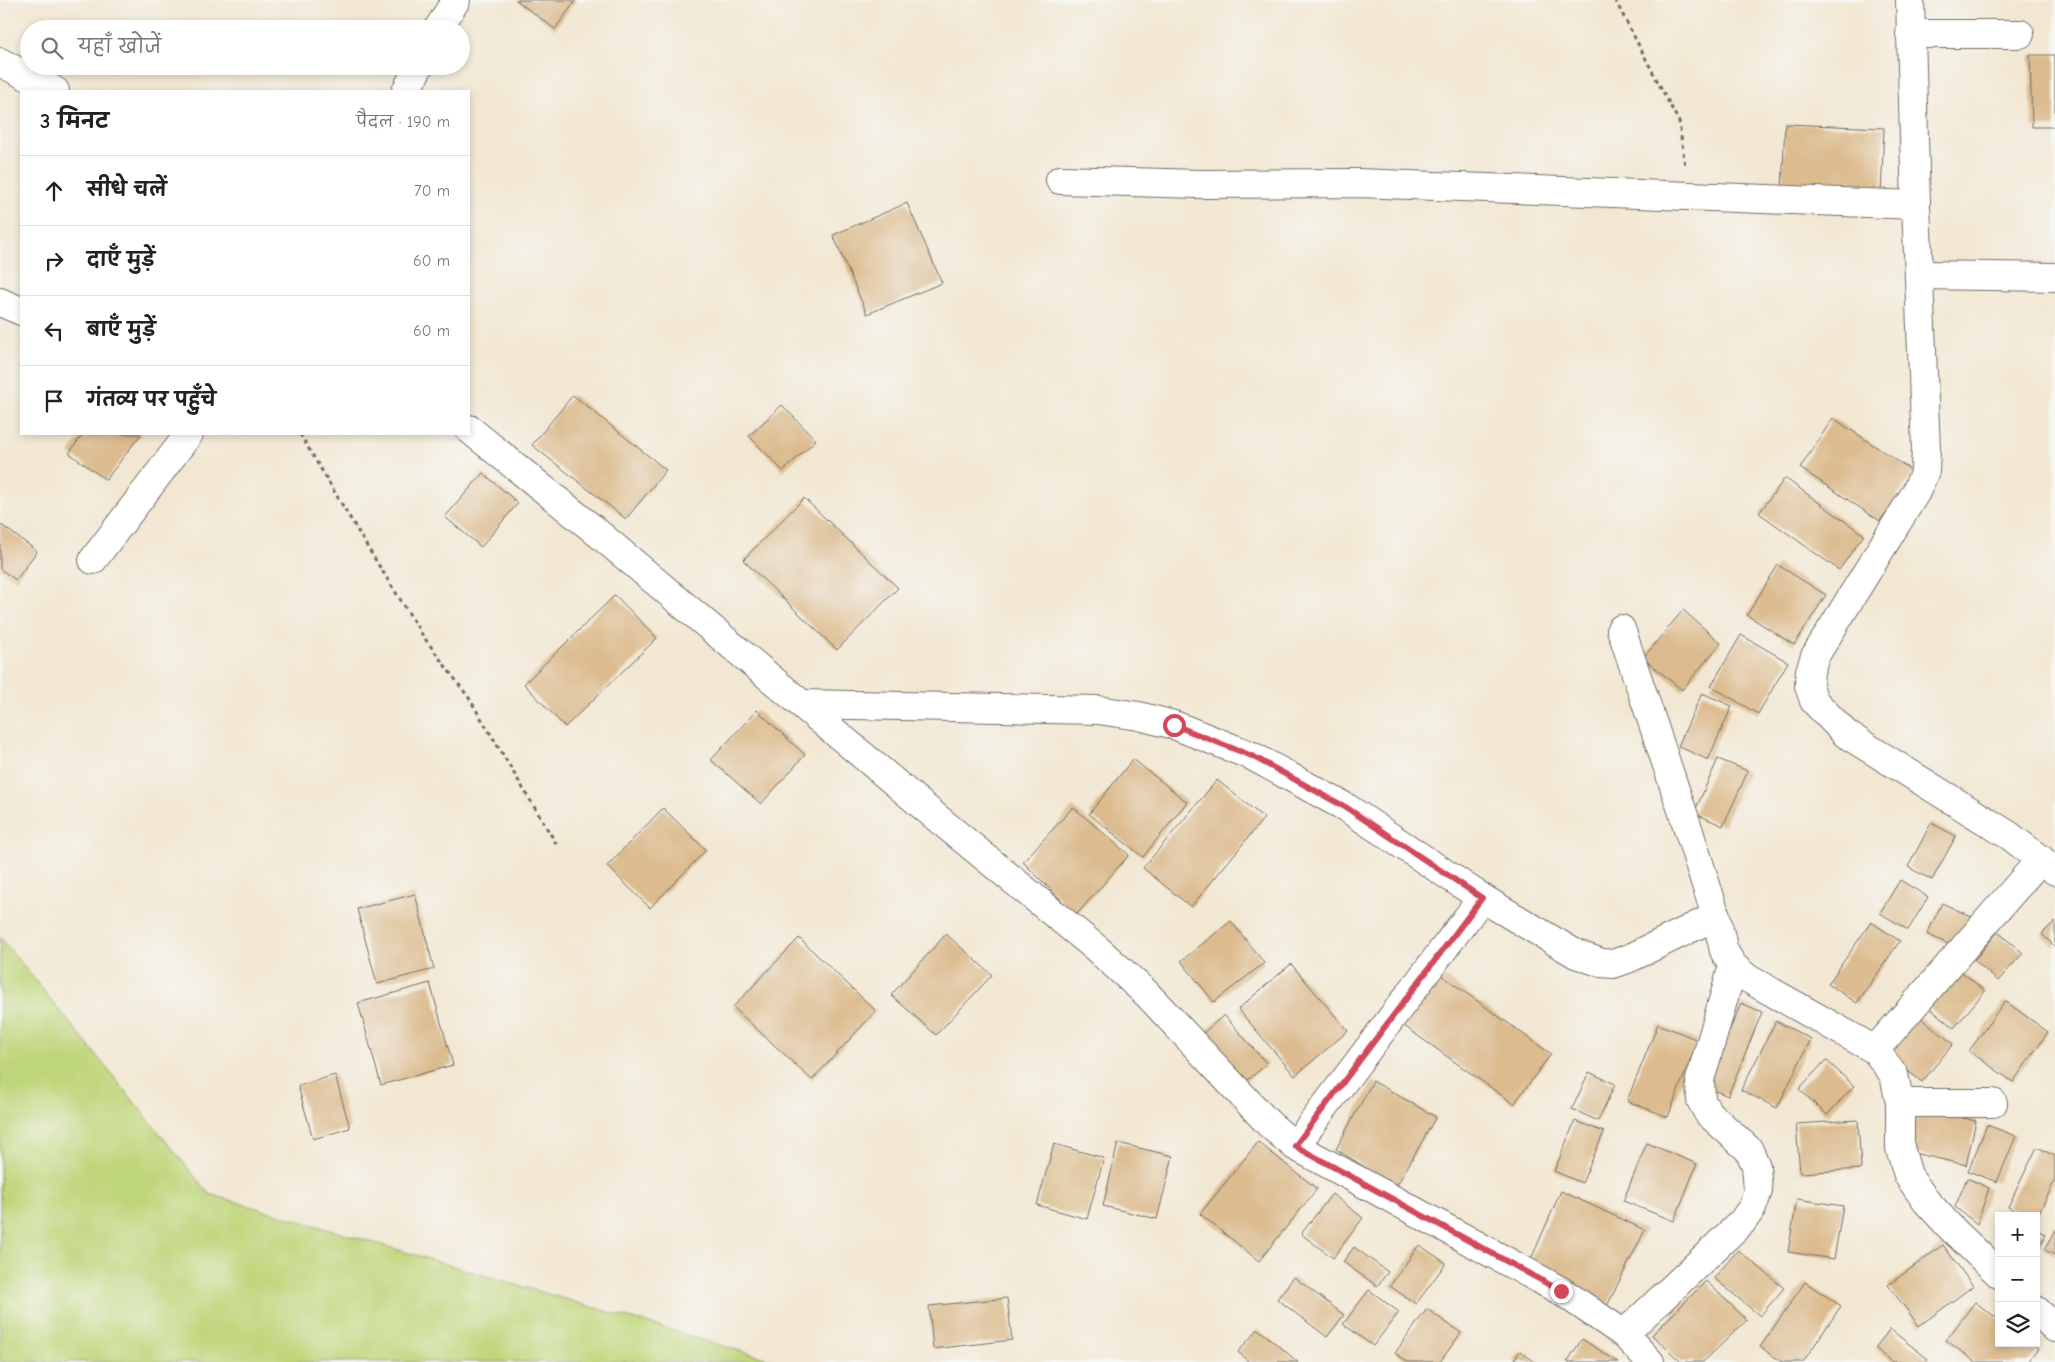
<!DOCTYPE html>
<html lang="hi">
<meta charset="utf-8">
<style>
body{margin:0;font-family:"Comic Neue","Playpen Sans Deva",sans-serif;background:#f6f6f6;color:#222}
.controls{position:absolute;right:15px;bottom:15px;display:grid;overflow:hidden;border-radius:0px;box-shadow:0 2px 8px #0003}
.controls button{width:45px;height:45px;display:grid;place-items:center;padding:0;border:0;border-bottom:1px solid #e0e0e0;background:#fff;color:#222;font:25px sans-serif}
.stop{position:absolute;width:15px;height:15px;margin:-11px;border:4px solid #d1495b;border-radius:50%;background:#fff}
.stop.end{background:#d1495b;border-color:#fff;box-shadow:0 1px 5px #0008}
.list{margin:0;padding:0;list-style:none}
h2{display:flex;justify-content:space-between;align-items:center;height:65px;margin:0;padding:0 20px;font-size:21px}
h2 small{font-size:16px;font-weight:400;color:#767676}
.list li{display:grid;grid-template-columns:32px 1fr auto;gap:15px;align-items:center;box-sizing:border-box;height:70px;padding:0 20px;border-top:1px solid #e0e0e0}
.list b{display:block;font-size:19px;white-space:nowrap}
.list em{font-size:16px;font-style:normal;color:#767676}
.icon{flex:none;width:28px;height:28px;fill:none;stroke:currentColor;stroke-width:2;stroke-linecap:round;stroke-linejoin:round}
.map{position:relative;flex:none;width:2055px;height:1362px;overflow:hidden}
.search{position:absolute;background:#fff;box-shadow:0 2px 8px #0003;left:20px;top:20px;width:450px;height:55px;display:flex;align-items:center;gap:12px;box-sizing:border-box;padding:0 18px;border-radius:28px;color:#767676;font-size:19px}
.panel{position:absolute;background:#fff;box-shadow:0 2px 8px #0003;left:20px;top:90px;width:450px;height:345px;border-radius:0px}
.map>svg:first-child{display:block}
.green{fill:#bfd579;stroke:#758052}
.building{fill:#dcbb8e}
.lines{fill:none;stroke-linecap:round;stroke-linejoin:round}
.minor-casing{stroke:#716d65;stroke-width:30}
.path{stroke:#716d65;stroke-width:3;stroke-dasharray:4 4;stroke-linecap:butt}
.minor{stroke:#fff;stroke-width:28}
.route{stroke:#d1495b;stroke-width:6}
</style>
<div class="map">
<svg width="2055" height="1362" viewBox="0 0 2055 1362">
<rect width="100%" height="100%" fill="#f6f6f2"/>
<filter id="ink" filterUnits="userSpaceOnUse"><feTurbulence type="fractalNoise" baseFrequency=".02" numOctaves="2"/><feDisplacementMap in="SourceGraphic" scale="10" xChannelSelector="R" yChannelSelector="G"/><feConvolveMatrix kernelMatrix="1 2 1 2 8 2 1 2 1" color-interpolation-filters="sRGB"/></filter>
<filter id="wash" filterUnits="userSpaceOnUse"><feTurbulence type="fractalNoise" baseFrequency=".0096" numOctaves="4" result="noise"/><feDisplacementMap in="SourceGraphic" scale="20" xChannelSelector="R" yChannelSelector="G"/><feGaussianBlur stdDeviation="1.12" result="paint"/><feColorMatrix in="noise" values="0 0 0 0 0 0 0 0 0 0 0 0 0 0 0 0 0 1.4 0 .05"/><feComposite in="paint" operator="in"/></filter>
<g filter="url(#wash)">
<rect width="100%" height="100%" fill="#f2e7d2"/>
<polygon class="green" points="0,937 209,1194 778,1362 0,1362"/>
<g id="blocks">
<g class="building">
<polygon points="516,0 576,0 555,29"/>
<polygon points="2030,55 2055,55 2055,127 2032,127"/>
<polygon points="1785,124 1884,128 1881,194 1782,191"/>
<polygon points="907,203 942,283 867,314 833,235"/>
<polygon points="573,395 666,470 626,519 532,445"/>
<polygon points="782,405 816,440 783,471 749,436"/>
<polygon points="1833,418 1914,472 1880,521 1800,468"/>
<polygon points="83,434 141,434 106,480 69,453"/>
<polygon points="483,473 518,503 481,547 445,517"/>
<polygon points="1785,478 1864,535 1839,570 1759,513"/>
<polygon points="804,498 898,588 837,650 743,560"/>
<polygon points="0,524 37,551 16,580 0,569"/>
<polygon points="1778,565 1826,595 1794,645 1747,615"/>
<polygon points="615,595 657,638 565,727 524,684"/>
<polygon points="1683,610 1721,643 1682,690 1643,658"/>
<polygon points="1741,635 1788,662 1758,714 1711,686"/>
<polygon points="1702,693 1732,706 1708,760 1678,746"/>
<polygon points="757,710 805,755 761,804 711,760"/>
<polygon points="1133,759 1187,802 1143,857 1089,814"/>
<polygon points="1718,759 1748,771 1723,826 1694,813"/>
<polygon points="1217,780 1264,818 1191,907 1143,868"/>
<polygon points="1073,807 1129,855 1076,915 1023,862"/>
<polygon points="663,808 706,850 650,908 607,866"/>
<polygon points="1931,823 1956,836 1932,880 1908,867"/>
<polygon points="1900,880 1928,897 1908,930 1880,913"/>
<polygon points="415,894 434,969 377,984 357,909"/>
<polygon points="1942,903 1976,919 1961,950 1927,934"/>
<polygon points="1231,921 1264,963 1214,1002 1181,961"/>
<polygon points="2055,921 2055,947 2042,934"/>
<polygon points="1871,922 1900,941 1857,1003 1828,984"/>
<polygon points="1998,932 2023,953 1998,981 1974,960"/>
<polygon points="946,934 992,975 936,1035 891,995"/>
<polygon points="799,938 876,1011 812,1080 733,1007"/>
<polygon points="1291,964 1348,1031 1295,1076 1238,1009"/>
<polygon points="1957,968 1985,991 1954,1028 1926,1005"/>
<polygon points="1437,972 1551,1054 1514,1104 1400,1023"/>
<polygon points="430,983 453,1065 381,1085 358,1003"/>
<polygon points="2005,1001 2048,1032 2013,1082 1969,1051"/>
<polygon points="1741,1003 1762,1012 1728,1096 1706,1087"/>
<polygon points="1224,1015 1267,1064 1243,1084 1201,1035"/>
<polygon points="1919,1016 1953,1044 1922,1082 1887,1054"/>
<polygon points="1776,1021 1811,1039 1777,1108 1741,1090"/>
<polygon points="1658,1024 1698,1040 1668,1117 1627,1101"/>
<polygon points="1826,1060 1854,1086 1827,1115 1799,1089"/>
<polygon points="1589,1072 1615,1084 1598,1121 1572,1109"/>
<polygon points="335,1075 350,1128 313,1139 298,1086"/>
<polygon points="1373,1081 1436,1117 1396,1187 1336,1149"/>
<polygon points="1916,1107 1976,1121 1966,1165 1905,1151"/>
<polygon points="1858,1120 1861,1169 1800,1173 1796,1124"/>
<polygon points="1575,1121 1604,1132 1582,1183 1554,1171"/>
<polygon points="1987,1125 2016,1136 1997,1182 1968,1171"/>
<polygon points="1258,1142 1317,1189 1259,1261 1200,1214"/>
<polygon points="1118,1143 1173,1156 1157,1219 1103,1206"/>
<polygon points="1647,1143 1697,1164 1674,1221 1623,1201"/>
<polygon points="1054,1144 1104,1158 1087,1219 1037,1205"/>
<polygon points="2037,1147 2055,1156 2055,1180 2036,1219 2036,1216 2026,1216 2008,1207"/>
<polygon points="1967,1178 1989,1188 1977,1224 1955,1207"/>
<polygon points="1561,1191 1645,1230 1607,1306 1528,1266"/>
<polygon points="1332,1194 1363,1218 1333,1258 1301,1234"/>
<polygon points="1797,1199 1843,1206 1834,1259 1788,1252"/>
<polygon points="2036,1229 2046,1235 2036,1252"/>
<polygon points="2055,1230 2055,1255 2045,1250"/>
<polygon points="1419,1245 1446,1263 1416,1304 1390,1286"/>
<polygon points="1943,1245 1973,1286 1919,1326 1888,1285"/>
<polygon points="1354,1247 1388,1272 1377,1286 1343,1262"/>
<polygon points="1738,1250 1784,1288 1760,1316 1714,1278"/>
<polygon points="1294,1277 1344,1315 1327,1337 1277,1299"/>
<polygon points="1706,1281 1747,1320 1703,1362 1681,1362 1652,1335"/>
<polygon points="1805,1282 1841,1306 1803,1362 1782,1362 1760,1347"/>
<polygon points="1369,1290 1399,1312 1373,1346 1343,1324"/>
<polygon points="1007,1298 1012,1340 933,1349 929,1306"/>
<polygon points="1975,1302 1999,1320 1999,1343 2030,1343 2038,1349 2028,1362 1975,1362 1946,1340"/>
<polygon points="1427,1309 1461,1333 1440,1362 1408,1362 1395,1353"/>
<polygon points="1258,1329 1298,1362 1249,1362 1238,1352"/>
<polygon points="1890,1329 1928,1359 1926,1362 1893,1362 1875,1348"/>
<polygon points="1582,1339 1618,1362 1567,1362"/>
<polygon points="1520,1351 1535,1362 1513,1362"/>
</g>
</g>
</g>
<g filter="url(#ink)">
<use href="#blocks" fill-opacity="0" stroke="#716d65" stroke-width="1"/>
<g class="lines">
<g class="minor-casing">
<g id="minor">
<polyline points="1910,0 1916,205 1926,449 1925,471 1916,492 1815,656 1810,671 1809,686 1814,701 1846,734 2010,836 2055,871"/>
<polyline points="438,29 456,0"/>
<polyline points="1910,34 2020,34"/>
<polyline points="0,62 55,91"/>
<polyline points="406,91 419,66"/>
<polyline points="1060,180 1200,184 1358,183 1916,205"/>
<polyline points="1920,275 2055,277"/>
<polyline points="0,302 21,311"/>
<polyline points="469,429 593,529 936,817 1096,948 1147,994 1269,1124 1295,1146 1561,1291 1624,1334 1650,1362"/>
<polyline points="93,560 189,434"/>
<polyline points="1621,629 1683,813 1716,916 1724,951 1733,966 1747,978 1875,1050 1894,1075 1900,1103 1900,1148 1908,1175 1926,1201 1951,1228 1999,1274"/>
<polyline points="802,704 1098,710 1139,716 1174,725 1252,756 1347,808 1482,898 1576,954 1602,963 1613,964 1630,958 1716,916"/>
<polyline points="1875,1050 2041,859"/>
<polyline points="1900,1103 1993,1103"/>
<polyline points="1295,1146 1482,898"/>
<polyline points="2036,1310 2055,1328"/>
<polyline points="1624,1334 1742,1222 1752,1208 1758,1191 1756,1166 1749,1150 1708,1113 1701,1100 1700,1080 1733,966"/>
</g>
</g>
<g class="path">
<polyline points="1615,0 1679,122 1685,166"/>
<polyline points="300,434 368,548 423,636 469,698 557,845"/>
</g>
<use href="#minor" class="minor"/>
</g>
</g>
<g class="lines" filter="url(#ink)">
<polyline class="route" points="1174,725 1252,756 1347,808 1482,898 1295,1146 1561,1291"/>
</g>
</svg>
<div class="controls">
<button>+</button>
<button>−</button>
<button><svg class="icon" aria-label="layers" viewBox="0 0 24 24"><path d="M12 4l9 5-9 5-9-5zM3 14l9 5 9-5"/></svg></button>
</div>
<div class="stop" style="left:1174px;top:725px"></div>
<div class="stop end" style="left:1561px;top:1291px"></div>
<div class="search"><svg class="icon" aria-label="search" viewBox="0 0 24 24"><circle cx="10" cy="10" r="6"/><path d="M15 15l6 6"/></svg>यहाँ खोजें</div>
<section class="panel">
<h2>3 मिनट<small>पैदल · 190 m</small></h2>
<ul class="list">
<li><svg class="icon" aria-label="ahead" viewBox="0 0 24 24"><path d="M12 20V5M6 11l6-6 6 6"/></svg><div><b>सीधे चलें</b></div><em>70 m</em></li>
<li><svg class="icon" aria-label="right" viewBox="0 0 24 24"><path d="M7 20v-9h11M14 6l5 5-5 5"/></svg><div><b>दाएँ मुड़ें</b></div><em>60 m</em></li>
<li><svg class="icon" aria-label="left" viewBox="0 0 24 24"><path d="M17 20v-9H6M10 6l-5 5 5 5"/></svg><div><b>बाएँ मुड़ें</b></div><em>60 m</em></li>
<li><svg class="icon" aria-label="arrive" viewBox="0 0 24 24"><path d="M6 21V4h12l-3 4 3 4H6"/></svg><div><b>गंतव्य पर पहुँचे</b></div></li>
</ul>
</section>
</div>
